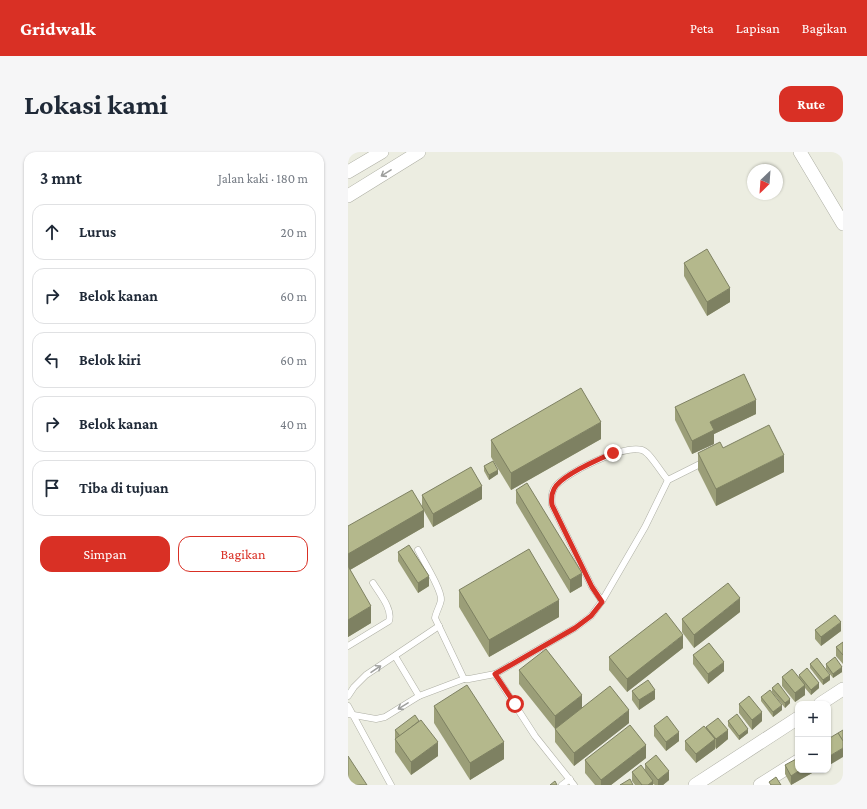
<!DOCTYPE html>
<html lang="id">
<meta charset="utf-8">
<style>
body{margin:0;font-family:"Crimson Pro",serif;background:#f6f6f7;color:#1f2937}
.controls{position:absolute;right:12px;bottom:12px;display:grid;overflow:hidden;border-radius:8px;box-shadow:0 1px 3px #0004}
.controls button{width:36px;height:36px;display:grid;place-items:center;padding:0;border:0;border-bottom:1px solid #e0e1e3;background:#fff;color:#1f2937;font:20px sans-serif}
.compass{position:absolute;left:399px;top:12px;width:36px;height:36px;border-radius:50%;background:#fff;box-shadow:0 1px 3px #0004;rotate:205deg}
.stop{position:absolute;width:12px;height:12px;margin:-9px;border:3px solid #d93025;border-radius:50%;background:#fff}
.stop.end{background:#d93025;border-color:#fff;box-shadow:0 1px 4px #0008}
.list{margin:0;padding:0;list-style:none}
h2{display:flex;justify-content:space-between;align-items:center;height:52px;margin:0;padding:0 16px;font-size:17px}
h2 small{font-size:13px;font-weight:400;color:#747a83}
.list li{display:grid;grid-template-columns:26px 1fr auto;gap:12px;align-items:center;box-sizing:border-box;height:56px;margin:0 8px 8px;padding:0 8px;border:1px solid #e0e1e3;border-radius:12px}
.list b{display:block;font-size:15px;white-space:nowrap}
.list em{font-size:13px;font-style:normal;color:#747a83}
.actions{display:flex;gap:8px;padding:12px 16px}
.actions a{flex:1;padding:9px 0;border:1px solid #d93025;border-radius:12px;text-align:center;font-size:14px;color:#d93025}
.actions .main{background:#d93025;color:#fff}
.icon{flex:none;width:22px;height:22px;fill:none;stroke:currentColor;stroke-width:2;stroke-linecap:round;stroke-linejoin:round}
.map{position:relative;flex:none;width:495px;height:633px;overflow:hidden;border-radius:12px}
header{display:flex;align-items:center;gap:24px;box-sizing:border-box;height:56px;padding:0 20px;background:#d93025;color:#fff}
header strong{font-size:19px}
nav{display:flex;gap:22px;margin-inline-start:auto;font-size:14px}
.intro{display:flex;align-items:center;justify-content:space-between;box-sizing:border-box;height:96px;padding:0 24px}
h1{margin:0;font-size:28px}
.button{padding:10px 18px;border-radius:12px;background:#d93025;color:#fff;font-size:14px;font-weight:700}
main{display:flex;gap:24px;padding:0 24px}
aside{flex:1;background:#fff;border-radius:12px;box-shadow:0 1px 3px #0004}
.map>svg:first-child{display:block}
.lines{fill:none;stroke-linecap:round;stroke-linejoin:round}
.service-casing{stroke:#aeafa4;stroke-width:7}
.minor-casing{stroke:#aeafa4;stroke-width:14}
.service{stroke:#fff;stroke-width:6}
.minor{stroke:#fff;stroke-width:13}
.wall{fill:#9b9e78}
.shaded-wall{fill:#7e8162}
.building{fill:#b4b88c;stroke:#7e8162}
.oneway{stroke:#9fa09e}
.route{stroke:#d93025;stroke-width:5}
</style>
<header>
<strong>Gridwalk</strong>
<nav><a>Peta</a><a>Lapisan</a><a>Bagikan</a></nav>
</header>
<div class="intro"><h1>Lokasi kami</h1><a class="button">Rute</a></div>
<main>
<aside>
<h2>3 mnt<small>Jalan kaki · 180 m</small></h2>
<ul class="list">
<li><svg class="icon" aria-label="ahead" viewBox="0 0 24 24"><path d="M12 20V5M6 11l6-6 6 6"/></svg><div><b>Lurus</b></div><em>20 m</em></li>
<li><svg class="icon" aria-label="right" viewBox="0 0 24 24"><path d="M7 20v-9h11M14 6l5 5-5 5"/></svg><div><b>Belok kanan</b></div><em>60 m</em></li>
<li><svg class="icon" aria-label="left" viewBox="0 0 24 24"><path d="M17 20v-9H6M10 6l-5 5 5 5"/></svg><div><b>Belok kiri</b></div><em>60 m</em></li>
<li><svg class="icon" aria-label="right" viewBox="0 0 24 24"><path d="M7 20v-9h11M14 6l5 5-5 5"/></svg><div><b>Belok kanan</b></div><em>40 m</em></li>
<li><svg class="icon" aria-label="arrive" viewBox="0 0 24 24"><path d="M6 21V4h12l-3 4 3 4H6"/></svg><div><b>Tiba di tujuan</b></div></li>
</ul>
<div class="actions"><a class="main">Simpan</a><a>Bagikan</a></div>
</aside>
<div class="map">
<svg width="495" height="633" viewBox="0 0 495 633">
<rect width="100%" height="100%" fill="#ecede1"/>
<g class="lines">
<g class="service-casing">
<g id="service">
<path d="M70,398c5,10 24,40 23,50 -1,6 -5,12 -6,18l29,61"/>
<polyline points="254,449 297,375 320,328"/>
<path d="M0,494l41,-25c4,-12 -10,-28 -16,-38"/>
<polyline points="47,504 71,544"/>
<path d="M147,522l80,-46 16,-12 11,-15 -10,-14 -40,-82c-1,-7 -1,-12 3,-18 11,-15 68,-42 87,-37 8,2 19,23 26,30l36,-18"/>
<polyline points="0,544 6,535 18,523 91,474"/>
<polyline points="0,554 43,633"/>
<polyline points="0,562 28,567 37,565 71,544 116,527 121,527 147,522 187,584 226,633"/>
<polyline points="214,633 222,627"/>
</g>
</g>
<g class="minor-casing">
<g id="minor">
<polyline points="452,0 495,72"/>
<polyline points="0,20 34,0"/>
<polyline points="0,44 71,0"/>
<polyline points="472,552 495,537"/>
<polyline points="347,633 450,566"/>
<polyline points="412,633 450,609"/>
</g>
</g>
<use href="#service" class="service"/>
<use href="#minor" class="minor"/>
</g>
<g class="wall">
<polygon points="336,111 382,150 359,164 336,124"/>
<polygon points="327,255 408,262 366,282 366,292 344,302 327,268"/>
<polygon points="253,287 163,338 143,305 143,288"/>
<polygon points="375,296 436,320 368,354 350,318 350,301"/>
<polygon points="136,314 150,322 141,328 136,319"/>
<polygon points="168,338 234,434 222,441 168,351"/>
<polygon points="74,343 134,347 85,375 76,359 76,375 2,418 23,471 0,485 0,374 74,356"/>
<polygon points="50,400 81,434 70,441 50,409"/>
<polygon points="111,438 211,465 141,505 111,455"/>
<polygon points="392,460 346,496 334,480 334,467"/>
<polygon points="467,478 493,479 473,494 467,487"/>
<polygon points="495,490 495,512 488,504 488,495"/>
<polygon points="335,496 279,540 261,518 261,505"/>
<polygon points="345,503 376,519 360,532 345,512"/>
<polygon points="462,512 482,528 475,533 462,516"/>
<polygon points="478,512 494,520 485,526 478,517"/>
<polygon points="171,518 234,556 281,571 226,614 207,590 207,577 171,532"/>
<polygon points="451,523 471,536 463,543 457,536 457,543 447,550 434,534 434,525 451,525"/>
<polygon points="424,536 442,551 437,556 424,540"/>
<polygon points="284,539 307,547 291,558 284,548"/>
<polygon points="413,545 434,558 425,565 413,549"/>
<polygon points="391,552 414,569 404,578 391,561"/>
<polygon points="86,554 156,607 122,628 86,571"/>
<polygon points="380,569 400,581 391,588 380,574"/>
<polygon points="306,574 331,589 318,599 306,584"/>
<polygon points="358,575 380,587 368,597 367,595 367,597 348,611 337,598 337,589 358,577"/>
<polygon points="47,578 90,604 63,623 47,600"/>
<polygon points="298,606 263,633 247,633 237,621 237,608"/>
<polygon points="297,612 321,628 315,633 307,633 305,632 305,633 287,633 284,629 284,620 297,618"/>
<polygon points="437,613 464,618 464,621 443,633 437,622"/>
</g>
<g class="shaded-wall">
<polygon points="382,136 382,150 359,164 359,150"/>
<polygon points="408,248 408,262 366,282 366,292 344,302 344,289 362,270"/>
<polygon points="253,270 253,287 163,338 163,321"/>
<polygon points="436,303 436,320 368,354 368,337"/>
<polygon points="150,318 150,322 141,328 141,323"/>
<polygon points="134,334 134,347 85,375 85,362"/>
<polygon points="76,358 76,375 0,419 0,402"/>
<polygon points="234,421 234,434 222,441 222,428"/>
<polygon points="81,424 81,434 70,441 70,431"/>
<polygon points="392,446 392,460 346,496 346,483"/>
<polygon points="211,448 211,465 141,505 141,488"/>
<polygon points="23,454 23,471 0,485 0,468"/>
<polygon points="493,470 493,479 473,494 473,485"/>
<polygon points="335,483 335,496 279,540 279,527"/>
<polygon points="376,510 376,519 360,532 360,522"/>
<polygon points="494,515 494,520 485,526 485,522"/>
<polygon points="482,523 482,528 475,533 475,528"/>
<polygon points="471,531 471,536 463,543 463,538"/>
<polygon points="457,533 457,543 447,550 447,541"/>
<polygon points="307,538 307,547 291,558 291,548"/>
<polygon points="234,543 234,556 207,577 207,564"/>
<polygon points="442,547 442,551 437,556 437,551"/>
<polygon points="434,553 434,558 425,565 425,560"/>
<polygon points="281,558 281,571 226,614 226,601"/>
<polygon points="414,560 414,569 404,578 404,568"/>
<polygon points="400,577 400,581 391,588 391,584"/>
<polygon points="380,578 380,587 368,597 368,587"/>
<polygon points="331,580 331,589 318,599 318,590"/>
<polygon points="367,587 367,597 348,611 348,602"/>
<polygon points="90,590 90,604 63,623 63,610"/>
<polygon points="156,590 156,607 122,628 122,611"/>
<polygon points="298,593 298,606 263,633 253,633 253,628"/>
<polygon points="495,596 495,605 480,614 480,605"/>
<polygon points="452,618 464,618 464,621 443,633 443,624"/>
<polygon points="468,618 473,618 468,621"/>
<polygon points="321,619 321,628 315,633 310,633 310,628"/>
<polygon points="305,629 305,633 300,633"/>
</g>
<g class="building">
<polygon points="359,97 382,136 359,150 336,111"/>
<polygon points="396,222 408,248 362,270 366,278 344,289 327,255"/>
<polygon points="233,236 253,270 163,321 143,288"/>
<polygon points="421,273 436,303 368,337 350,301 372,290 375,296"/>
<polygon points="145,309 150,318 141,323 136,314"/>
<polygon points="123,315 134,334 85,362 74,343"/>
<polygon points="179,331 234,421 222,428 168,338"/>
<polygon points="64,338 76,358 0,402 0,374"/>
<polygon points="61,393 81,424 70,431 50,400"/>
<polygon points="181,397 211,448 141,488 111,438"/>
<polygon points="0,414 23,454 0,468"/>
<polygon points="380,431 392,446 346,483 334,467"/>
<polygon points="318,461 335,483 279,527 261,505"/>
<polygon points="487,463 493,470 473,485 467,478"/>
<polygon points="495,490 495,503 488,495"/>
<polygon points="361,491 376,510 360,522 345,503"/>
<polygon points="198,497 234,543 207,564 171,518"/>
<polygon points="487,505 494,515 485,522 478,512"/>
<polygon points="469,506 482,523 475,528 462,512"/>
<polygon points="459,516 471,531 463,538 451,523"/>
<polygon points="444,517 457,533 447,541 434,525"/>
<polygon points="300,528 307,538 291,548 284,539"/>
<polygon points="430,531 442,547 437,551 424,536"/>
<polygon points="119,533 156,590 122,611 86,554"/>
<polygon points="262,534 281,558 226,601 207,577"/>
<polygon points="422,538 434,553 425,560 413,545"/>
<polygon points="401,544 414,560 404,568 391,552"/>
<polygon points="389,562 400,577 391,584 380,569"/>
<polygon points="67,563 71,569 52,584 47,578"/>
<polygon points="319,564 331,580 318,590 306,574"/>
<polygon points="370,566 380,578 368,587 358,575"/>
<polygon points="73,568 90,590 63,610 47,587"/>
<polygon points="282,573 298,593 253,628 237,608"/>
<polygon points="356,574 367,587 348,602 337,589"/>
<polygon points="495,578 495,589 490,581"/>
<polygon points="490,581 495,589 495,596 480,605 480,587"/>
<polygon points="308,603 321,619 310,628 297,612"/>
<polygon points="0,604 19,633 0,633"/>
<polygon points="450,606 450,618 452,618 443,624 437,613"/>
<polygon points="293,613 305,629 300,633 294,633 284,620"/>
<polygon points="428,625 433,633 423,633 421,630"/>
<polygon points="282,627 285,633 272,633"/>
<polygon points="207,629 209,633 202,633"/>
</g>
<defs><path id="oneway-shaft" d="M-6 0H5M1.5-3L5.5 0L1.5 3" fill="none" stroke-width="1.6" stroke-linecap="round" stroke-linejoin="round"/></defs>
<g class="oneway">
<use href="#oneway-shaft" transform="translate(38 21) rotate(148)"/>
<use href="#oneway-shaft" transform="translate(28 517) rotate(-34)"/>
<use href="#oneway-shaft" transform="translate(55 554) rotate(148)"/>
</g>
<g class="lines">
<path class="route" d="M167,552l-20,-30 80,-46 16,-12 11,-14 -10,-15 -40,-82c-1,-6 -1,-10 2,-16 6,-13 45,-30 59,-36"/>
</g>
</svg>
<div class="controls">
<button>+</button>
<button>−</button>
</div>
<svg class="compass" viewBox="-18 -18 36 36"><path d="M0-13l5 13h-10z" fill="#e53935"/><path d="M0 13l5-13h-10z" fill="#747a83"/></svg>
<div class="stop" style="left:167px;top:552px"></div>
<div class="stop end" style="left:265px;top:301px"></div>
</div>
</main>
